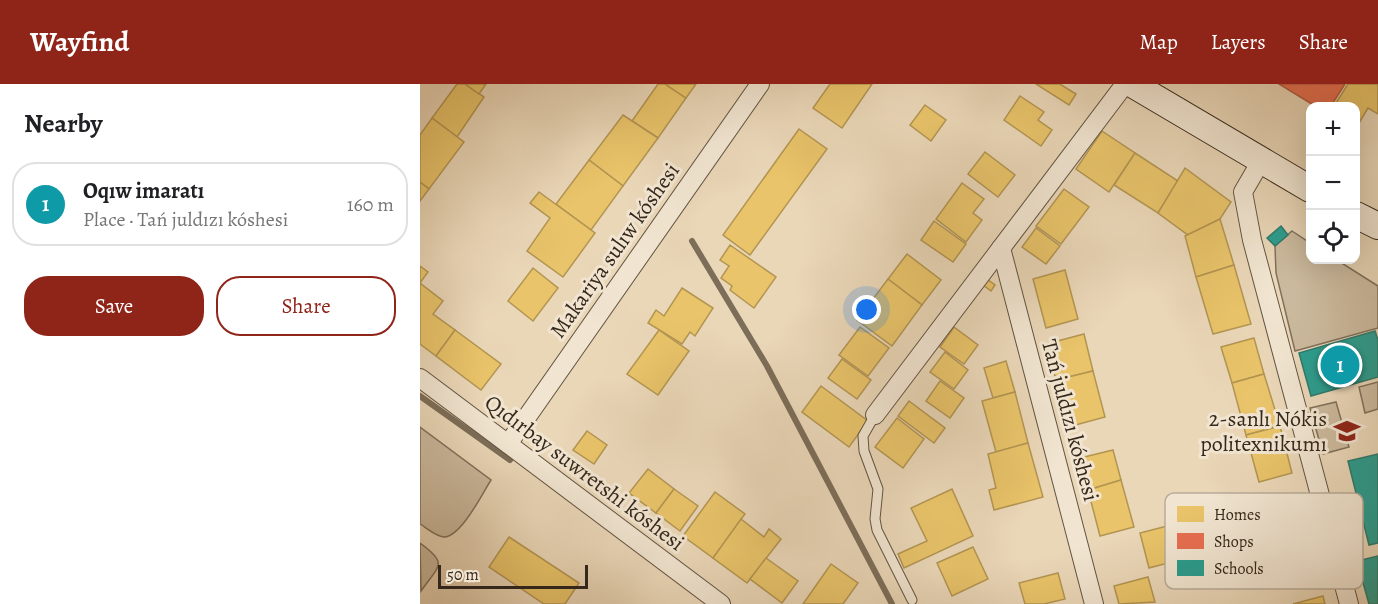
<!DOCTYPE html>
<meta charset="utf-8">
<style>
body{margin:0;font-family:Alegreya,serif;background:#f6f6f6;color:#202124}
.controls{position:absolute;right:18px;top:18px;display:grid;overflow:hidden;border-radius:12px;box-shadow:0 6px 24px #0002}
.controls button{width:54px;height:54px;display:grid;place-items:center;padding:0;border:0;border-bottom:2px solid #e0e0e0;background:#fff;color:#202124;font:30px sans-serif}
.scale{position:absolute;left:18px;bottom:15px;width:150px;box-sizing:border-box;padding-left:6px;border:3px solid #35281b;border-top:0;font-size:16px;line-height:21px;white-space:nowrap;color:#35281b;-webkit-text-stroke:4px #f1e5d1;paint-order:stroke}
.you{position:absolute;left:447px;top:226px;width:21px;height:21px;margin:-15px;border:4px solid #fff;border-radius:50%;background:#1a73e8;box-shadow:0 0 0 9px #1a73e833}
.badge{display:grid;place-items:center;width:39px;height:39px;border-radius:50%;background:#8f2418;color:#fff;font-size:20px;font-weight:700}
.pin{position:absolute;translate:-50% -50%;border:3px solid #fff;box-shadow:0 2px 6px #0006}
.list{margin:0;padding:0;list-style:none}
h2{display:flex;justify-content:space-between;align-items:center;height:78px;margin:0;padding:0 24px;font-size:26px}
h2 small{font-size:20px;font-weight:400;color:#757577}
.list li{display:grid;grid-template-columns:39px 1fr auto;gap:18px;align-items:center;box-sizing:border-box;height:84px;margin:0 12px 12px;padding:0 12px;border:2px solid #e0e0e0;border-radius:24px}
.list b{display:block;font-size:22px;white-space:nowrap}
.list p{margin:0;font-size:20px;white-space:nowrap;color:#757577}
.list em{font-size:20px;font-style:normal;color:#757577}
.actions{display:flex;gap:12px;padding:18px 24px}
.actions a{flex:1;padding:14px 0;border:2px solid #8f2418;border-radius:24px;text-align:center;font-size:21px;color:#8f2418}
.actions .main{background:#8f2418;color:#fff}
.icon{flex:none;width:33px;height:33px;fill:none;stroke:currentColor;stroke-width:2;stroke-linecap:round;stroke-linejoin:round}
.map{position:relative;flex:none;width:958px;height:520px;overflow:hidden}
header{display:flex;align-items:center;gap:36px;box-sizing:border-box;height:84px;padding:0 30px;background:#8f2418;color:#fff}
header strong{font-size:28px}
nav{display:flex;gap:33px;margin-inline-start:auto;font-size:21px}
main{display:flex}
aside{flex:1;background:#fff}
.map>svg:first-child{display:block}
.green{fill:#cbb99d;stroke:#80705c;stroke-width:1.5}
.homes{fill:#e9c46a;stroke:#b39552;stroke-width:1.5}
.shops{fill:#e76f51;stroke:#b25a41;stroke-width:1.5}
.schools{fill:#2a9d8f;stroke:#2d7a6c;stroke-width:1.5}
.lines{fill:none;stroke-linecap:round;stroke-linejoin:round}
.stream{stroke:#7c6e59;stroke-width:6}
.lane-casing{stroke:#625442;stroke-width:11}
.street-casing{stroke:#625442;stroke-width:20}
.secondary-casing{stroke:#35281b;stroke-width:28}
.lane{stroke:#f1e5d1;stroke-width:9}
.street{stroke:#f1e5d1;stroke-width:18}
.secondary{stroke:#f1e5d1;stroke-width:26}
.labels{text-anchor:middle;stroke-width:6;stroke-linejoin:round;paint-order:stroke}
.street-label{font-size:22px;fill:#35281b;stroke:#f1e5d1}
.poi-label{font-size:22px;fill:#35281b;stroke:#f1e5d1;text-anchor:end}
.key{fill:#f1e5d1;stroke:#b9ac9a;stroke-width:1.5}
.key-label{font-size:16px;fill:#35281b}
</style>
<header>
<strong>Wayfind</strong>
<nav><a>Map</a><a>Layers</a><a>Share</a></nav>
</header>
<main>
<aside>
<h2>Nearby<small></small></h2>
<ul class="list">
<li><span class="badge" style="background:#0f9aa8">1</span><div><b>Oqıw imaratı</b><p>Place · Tań juldızı kóshesi</p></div><em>160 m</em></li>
</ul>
<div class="actions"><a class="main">Save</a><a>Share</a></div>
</aside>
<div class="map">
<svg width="958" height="520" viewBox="0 0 958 520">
<rect width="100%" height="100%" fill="#ead7b8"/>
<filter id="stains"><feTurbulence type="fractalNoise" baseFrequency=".00333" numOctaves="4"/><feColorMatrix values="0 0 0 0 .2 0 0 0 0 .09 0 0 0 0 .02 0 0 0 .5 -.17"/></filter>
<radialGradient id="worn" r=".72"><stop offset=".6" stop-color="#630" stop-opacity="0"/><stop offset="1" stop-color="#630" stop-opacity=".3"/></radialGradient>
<g class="green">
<polygon points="872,147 890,159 890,176 917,176 958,202 958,244 875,267 856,189 855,162"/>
<polygon points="958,298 958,325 945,329 939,303"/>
<polygon points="916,318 929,363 903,370 890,324"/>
<path d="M0,343l71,53c-9,14 -29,55 -46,57 -9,0 -18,-9 -25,-13z"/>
<path d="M0,459c29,21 19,22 1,48z"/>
</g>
<g class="homes">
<polygon points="37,0 45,0 64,13 37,53 12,34"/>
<polygon points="45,0 66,0 59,10"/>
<polygon points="238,0 245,0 266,14 238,54 212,37"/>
<polygon points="245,0 276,0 266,14"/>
<polygon points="410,0 452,0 422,44 393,24"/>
<polygon points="616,0 640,0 656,10 649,21"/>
<polygon points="928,0 958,0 958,30 948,24 936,44 936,22 914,22"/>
<polygon points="600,12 624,28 618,36 632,46 621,62 584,36"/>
<polygon points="505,21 526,36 511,57 490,41"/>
<polygon points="203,31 238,54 203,102 169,76"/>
<polygon points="12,34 44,58 9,105 0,98 0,51"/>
<polygon points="379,45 407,65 330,171 303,151"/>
<polygon points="682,47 715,69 689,108 656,85"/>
<polygon points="565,68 595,91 578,113 548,90"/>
<polygon points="715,69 758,97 738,129 694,101"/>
<polygon points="169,76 203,102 171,146 136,120"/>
<polygon points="765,84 811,118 800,135 768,151 738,129"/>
<polygon points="0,98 9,105 0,117"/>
<polygon points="542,99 564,115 553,129 562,136 546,158 516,135"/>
<polygon points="644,105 669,123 641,160 616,142"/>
<polygon points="119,108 175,149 143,193 107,167 130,134 110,119"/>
<polygon points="800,135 814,181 776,193 765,152"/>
<polygon points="514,137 546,160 533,178 501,156"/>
<polygon points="616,144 640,162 626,180 602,163"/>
<polygon points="310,161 356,193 334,224 310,206 312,202 301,194 309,182 300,176"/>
<polygon points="487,170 521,196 502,221 468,195"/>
<polygon points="814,181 831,240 793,250 776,193"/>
<polygon points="0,182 8,188 0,199"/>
<polygon points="113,184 138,204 113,237 88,217"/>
<polygon points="645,186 658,235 626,244 613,195"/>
<polygon points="468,195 502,221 472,262 437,236"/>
<polygon points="567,195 575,201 571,207 563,201"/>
<polygon points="0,199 23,217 13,230 35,246 16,272 0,260"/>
<polygon points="262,204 293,224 275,252 270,248 262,260 228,239 236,226 244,232"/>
<polygon points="440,243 469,264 448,292 419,271"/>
<polygon points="534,243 558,261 544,280 520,263"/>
<polygon points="35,246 81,280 61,306 16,272"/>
<polygon points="239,246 269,267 238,311 207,290"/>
<polygon points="664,250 673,287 636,296 626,260"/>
<polygon points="834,254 844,290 812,299 801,263"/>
<polygon points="525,268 548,286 534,305 510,288"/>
<polygon points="422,275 451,296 437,315 408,294"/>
<polygon points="586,277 595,308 573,314 564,284"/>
<polygon points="673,287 685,333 648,343 636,296"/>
<polygon points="844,290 860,342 826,351 812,299"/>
<polygon points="520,297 544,314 530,334 506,317"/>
<polygon points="401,302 448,337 429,363 382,328"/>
<polygon points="595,308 608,359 576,368 562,317"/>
<polygon points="489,317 525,344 514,359 478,332"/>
<polygon points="477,334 504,355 483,384 455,363"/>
<polygon points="860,342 872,389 839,398 826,351"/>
<polygon points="167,347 187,361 174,380 153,366"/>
<polygon points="608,359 623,413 574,426 569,406 576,404 568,370"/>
<polygon points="693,366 701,396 668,406 660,374"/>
<polygon points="228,385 254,405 236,429 209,409"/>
<polygon points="701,396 714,443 680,452 668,406"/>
<polygon points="254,405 278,422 260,447 236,429"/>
<polygon points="532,405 553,452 484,484 478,470 507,457 491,424"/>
<polygon points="295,408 325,430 293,474 263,452"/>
<polygon points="321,435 344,453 349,445 361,455 327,499 293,474"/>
<polygon points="755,440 763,475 729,484 720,449"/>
<polygon points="89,453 159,499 145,520 124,520 69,483"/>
<polygon points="553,463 568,495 532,512 517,479"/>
<polygon points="346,474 378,497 362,519 330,495"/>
<polygon points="411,480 438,499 423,520 383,520"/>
<polygon points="638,489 645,515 624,520 605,520 599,499"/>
<polygon points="728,493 735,518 699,520 694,502"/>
<polygon points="903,512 905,520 873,520"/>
</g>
<polygon class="shops" points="859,0 925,0 911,22 895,22"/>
<g class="schools">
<polygon points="861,142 868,151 855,162 847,154"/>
<polygon points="955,247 958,256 958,293 891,312 879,269"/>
<polygon points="958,370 958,459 949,461 928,377"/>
<polygon points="958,472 958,520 949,520 937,477"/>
</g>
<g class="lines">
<g class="stream">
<polyline points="272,157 347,282 472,520"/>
<polyline points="0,312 90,376"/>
</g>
<g class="lane-casing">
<polyline id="lane" points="455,331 443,352 444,367 458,405 455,435 457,446 492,516"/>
</g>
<g class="street-casing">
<g id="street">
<polyline points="841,77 823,108 832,156 929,520"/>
<polyline points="581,164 674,520"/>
<polyline points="0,294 301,520"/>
<polyline points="455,331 705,0"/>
<polyline points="88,360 340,0"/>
</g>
</g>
<g class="secondary-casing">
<g id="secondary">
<polyline points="712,0 890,105"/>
<polyline points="936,131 958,142"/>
</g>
</g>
<use href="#lane" class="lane"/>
<use href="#street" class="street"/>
<use href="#secondary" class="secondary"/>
</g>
<defs>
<g id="university-bare" transform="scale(2.07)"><path d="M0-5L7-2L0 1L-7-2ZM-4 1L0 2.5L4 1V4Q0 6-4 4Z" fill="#8f2418" stroke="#f1e5d1" stroke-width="2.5" paint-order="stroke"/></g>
</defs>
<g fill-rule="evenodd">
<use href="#university-bare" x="927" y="347"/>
</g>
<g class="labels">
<g class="street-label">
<text transform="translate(194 166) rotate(-55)" y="8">Makariya sulıw kóshesi</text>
<text transform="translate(651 336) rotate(75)" y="8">Tań juldızı kóshesi</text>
<text transform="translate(165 388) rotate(37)" y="8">Qıdırbay suwretshi kóshesi</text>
</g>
<g class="poi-label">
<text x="907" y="342">2-sanlı Nókis<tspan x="907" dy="25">politexnikumı</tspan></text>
</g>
</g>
<rect x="745" y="409" width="198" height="96" rx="9" class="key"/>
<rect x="757" y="422" width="27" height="16" fill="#e9c46a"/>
<rect x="757" y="449" width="27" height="16" fill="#e76f51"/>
<rect x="757" y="476" width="27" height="16" fill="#2a9d8f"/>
<g class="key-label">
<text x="794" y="436">Homes</text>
<text x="794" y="463">Shops</text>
<text x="794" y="490">Schools</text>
</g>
<rect width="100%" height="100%" filter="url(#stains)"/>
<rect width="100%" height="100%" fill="url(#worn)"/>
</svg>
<div class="controls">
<button>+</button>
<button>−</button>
<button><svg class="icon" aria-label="locate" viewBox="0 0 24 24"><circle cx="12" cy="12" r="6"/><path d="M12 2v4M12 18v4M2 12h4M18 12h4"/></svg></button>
</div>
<div class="scale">50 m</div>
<div class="you"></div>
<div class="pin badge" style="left:920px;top:281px;background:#0f9aa8">1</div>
</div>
</main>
